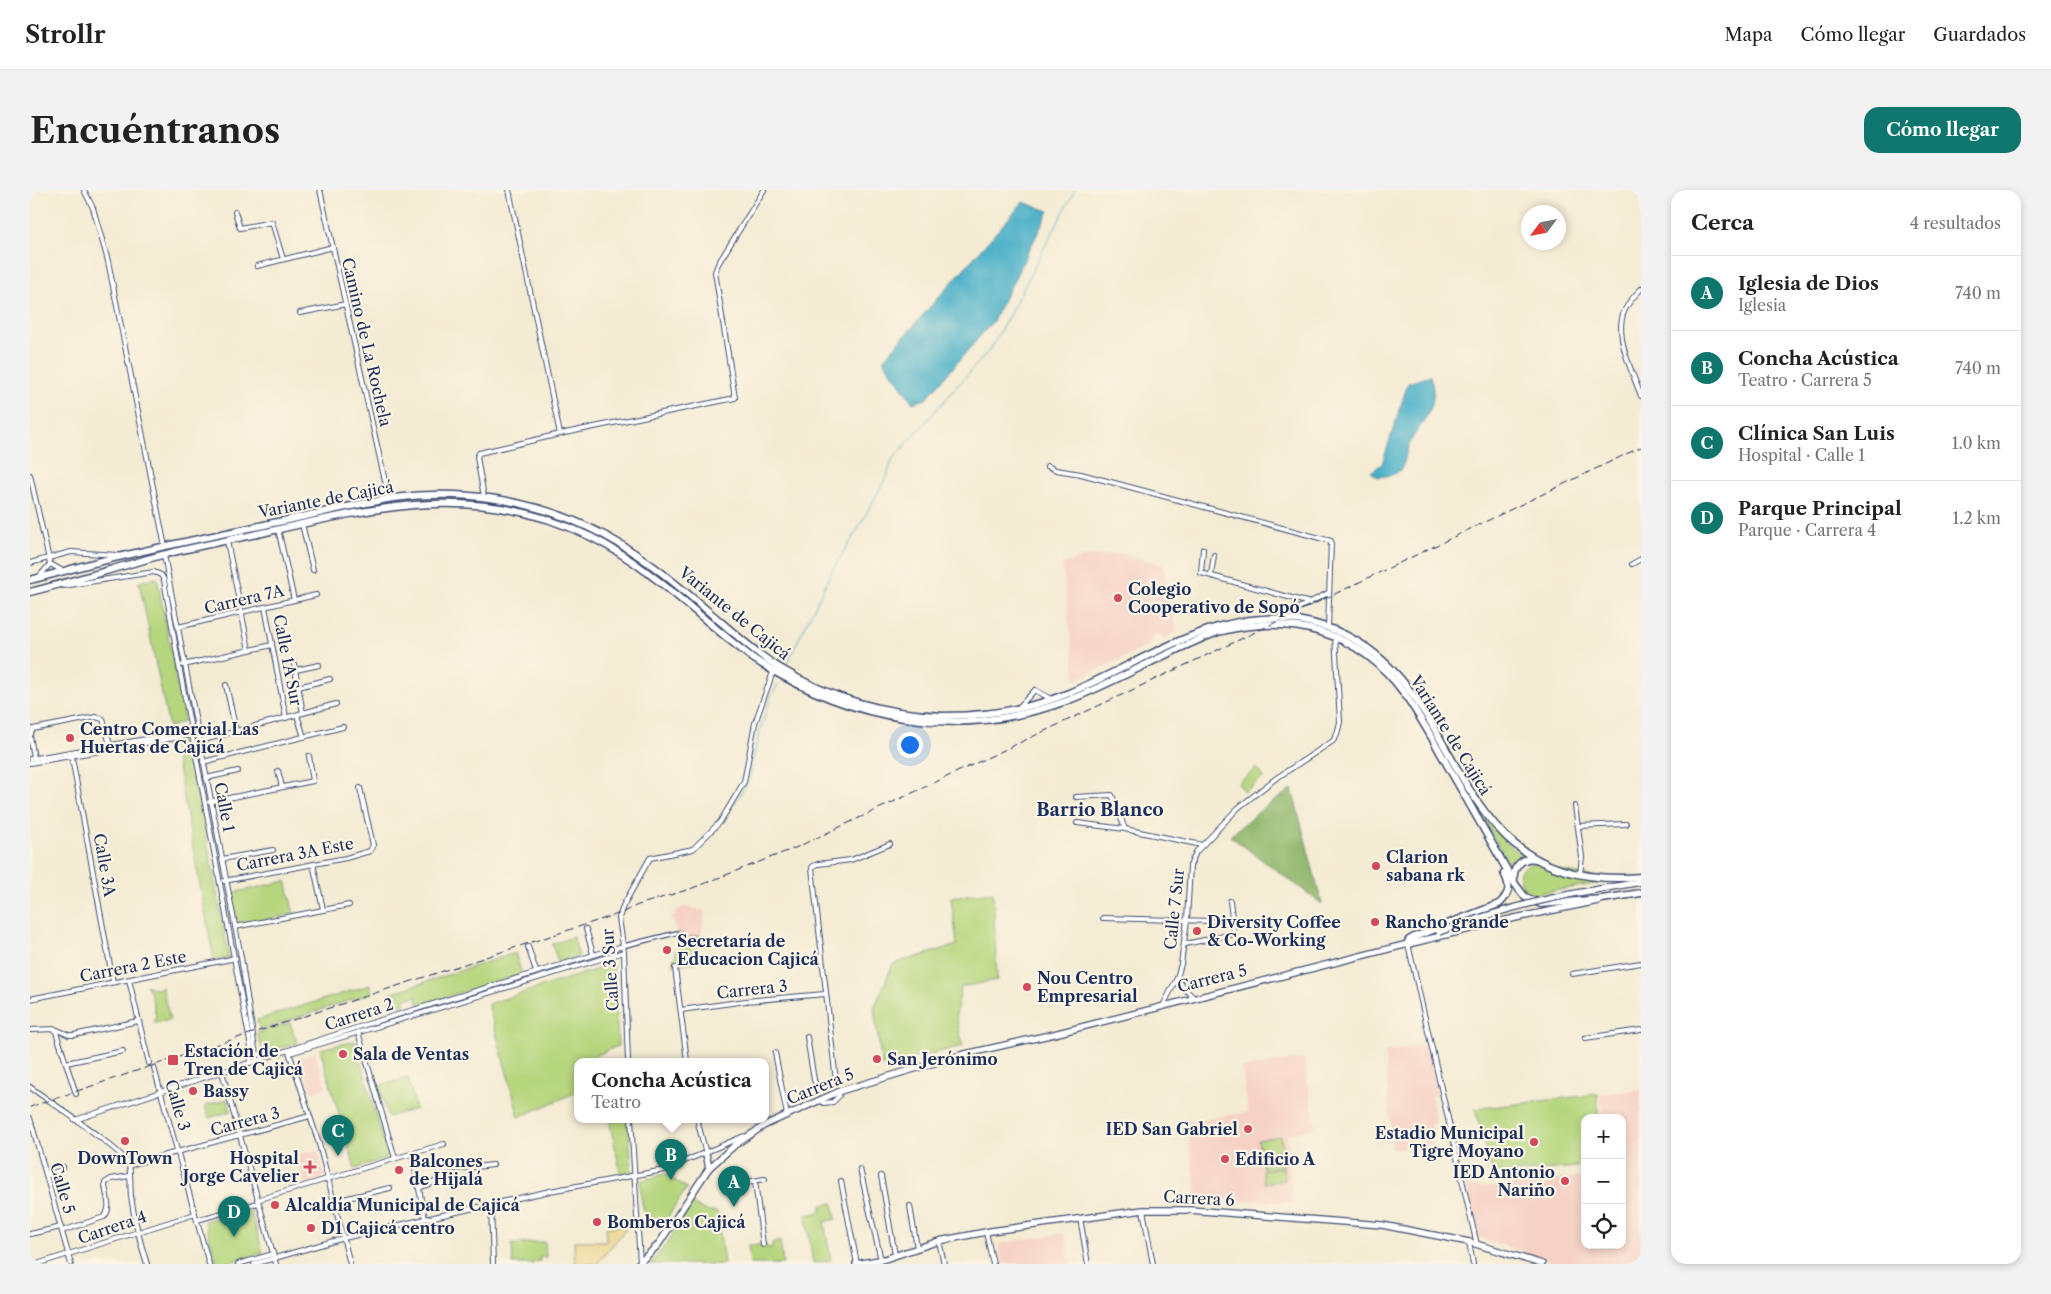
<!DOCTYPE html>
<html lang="es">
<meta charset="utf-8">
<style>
body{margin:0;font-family:"Libre Caslon Text",serif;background:#f2f2f2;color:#222}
.controls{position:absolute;right:15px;bottom:15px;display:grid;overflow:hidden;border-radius:10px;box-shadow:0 2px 8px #0003}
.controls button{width:45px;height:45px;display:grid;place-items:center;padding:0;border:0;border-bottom:1px solid #e0e0e0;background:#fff;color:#222;font:25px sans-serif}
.compass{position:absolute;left:1491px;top:15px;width:45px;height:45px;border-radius:50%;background:#fff;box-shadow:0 2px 8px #0003;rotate:238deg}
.you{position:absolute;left:879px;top:554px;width:18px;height:18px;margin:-12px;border:4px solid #fff;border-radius:50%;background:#1a73e8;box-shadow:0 0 0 8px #1a73e833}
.badge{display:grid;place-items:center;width:32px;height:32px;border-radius:50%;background:#0f766e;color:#fff;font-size:16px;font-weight:700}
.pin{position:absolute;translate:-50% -41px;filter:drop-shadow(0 1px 2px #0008)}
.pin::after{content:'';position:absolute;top:26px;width:18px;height:15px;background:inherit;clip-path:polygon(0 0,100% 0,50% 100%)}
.popup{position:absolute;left:544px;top:868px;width:195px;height:65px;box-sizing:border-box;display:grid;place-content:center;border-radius:10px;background:#fff;filter:drop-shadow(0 1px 4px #0005);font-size:16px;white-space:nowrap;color:#767676}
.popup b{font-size:19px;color:#222}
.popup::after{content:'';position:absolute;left:50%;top:100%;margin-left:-10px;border:10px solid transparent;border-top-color:#fff}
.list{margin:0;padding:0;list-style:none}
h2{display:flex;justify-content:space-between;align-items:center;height:65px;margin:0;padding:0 20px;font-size:21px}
h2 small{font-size:16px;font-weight:400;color:#767676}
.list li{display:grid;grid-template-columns:32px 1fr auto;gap:15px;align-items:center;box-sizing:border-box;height:75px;padding:0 20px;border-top:1px solid #e0e0e0}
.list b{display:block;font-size:19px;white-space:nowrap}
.list p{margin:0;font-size:16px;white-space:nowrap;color:#767676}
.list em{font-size:16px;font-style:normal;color:#767676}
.icon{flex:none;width:28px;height:28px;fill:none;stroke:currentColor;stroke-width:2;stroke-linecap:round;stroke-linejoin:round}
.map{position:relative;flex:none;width:1611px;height:1074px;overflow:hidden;border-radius:15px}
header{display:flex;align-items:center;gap:30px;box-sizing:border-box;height:70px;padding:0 25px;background:#fff;border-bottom:1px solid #e0e0e0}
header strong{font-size:24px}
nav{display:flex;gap:28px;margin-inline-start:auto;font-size:18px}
.intro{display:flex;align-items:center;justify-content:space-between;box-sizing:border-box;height:120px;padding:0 30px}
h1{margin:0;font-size:35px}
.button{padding:12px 22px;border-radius:15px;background:#0f766e;color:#fff;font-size:18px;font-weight:700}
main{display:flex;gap:30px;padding:0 30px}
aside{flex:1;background:#fff;border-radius:15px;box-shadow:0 2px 8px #0003}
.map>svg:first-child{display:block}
.built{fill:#f6d1c5}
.green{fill:#b6d67d;stroke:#68826e}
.forest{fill:#90b76c;stroke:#567365}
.sand{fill:#eeda9e;stroke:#84847e}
.water{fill:#47afc7;stroke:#316f92}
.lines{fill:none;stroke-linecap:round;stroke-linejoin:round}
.stream{stroke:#47afc7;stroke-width:1}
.pedestrian-casing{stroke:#3c4b70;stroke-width:5.5}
.minor-casing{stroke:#3c4b70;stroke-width:6}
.secondary-casing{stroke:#3c4b70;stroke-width:8}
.trunk-casing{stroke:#3c4b70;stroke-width:9}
.pedestrian{stroke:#fff;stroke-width:3}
.minor{stroke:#fff;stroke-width:4}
.secondary{stroke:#fff;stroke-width:5.5}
.trunk{stroke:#fff;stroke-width:6}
.rail{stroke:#1b2f5e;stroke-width:1;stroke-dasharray:8 4;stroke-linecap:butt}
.secondary-bridge-casing{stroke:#3c4b70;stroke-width:8;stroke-linecap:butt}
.secondary-bridge{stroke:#fff;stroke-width:5.5}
.poi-dot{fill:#d1495b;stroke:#fcf5e5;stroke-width:2}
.labels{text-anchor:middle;stroke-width:4.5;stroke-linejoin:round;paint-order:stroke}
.street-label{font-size:16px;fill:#1b2f5e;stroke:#fcf5e5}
.poi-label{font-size:16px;font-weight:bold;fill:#1b2f5e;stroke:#fcf5e5;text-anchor:start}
.neighbourhood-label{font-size:18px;font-weight:bold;fill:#1b2f5e;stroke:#fcf5e5}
</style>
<header>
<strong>Strollr</strong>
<nav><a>Mapa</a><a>Cómo llegar</a><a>Guardados</a></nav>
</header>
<div class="intro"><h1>Encuéntranos</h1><a class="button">Cómo llegar</a></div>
<main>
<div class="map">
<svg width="1611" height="1074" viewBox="0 0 1611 1074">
<rect width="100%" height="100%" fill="#fcf5e5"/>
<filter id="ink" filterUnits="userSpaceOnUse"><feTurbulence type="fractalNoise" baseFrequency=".02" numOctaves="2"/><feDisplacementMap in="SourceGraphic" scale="10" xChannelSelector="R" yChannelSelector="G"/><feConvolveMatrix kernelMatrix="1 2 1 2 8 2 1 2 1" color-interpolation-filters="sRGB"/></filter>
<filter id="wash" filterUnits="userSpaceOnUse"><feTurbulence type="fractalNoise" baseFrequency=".0096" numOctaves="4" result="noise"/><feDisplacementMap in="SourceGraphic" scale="20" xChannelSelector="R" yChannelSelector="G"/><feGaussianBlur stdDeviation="1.12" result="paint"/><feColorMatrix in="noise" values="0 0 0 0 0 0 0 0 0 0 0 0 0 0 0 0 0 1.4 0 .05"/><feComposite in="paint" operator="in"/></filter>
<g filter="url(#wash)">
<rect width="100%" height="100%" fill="#f4ebd3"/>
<g class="built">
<polygon points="1091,363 1133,375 1147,442 1135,448 1126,444 1117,457 1046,490 1032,374 1059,366"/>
<polygon points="654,717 675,721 667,772 643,775 643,770 646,765 645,761 650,756 642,726 646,725 646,721"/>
<polygon points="1396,854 1408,905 1401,906 1406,933 1401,934 1403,956 1362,960 1355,862"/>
<polygon points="285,863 296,897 282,902 271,868"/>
<polygon points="1274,868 1285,937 1274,941 1257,944 1262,1013 1198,1010 1168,1010 1156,933 1218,922 1212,878"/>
<polygon points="1611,900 1611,1074 1531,1074 1448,1047 1436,996 1469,997 1555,986 1555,1055 1592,1055 1592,928 1573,928 1570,904"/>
<polygon points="287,960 295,988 274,994 266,965"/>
<polygon points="1034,1043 1040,1074 973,1074 968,1054"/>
</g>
<g class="green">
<polygon points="127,388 154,531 139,538 109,392"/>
<polygon points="158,548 199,768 184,770 143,551"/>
<polygon points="1227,578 1234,587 1214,602 1208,593"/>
<polygon points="1449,622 1473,650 1492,666 1481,678"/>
<path d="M1506,672l9,5 66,14 -81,14c-7,-8 -11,-13 -10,-24l10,-8z"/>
<polygon points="256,691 264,724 208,735 202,703"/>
<polygon points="963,702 967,790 931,797 926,825 933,856 852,876 844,818 863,774 927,755 921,707"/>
<polygon points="646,743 651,743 654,753 660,751 659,747 670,745 667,772 643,775 643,770 646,765 645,761 650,756"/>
<polygon points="543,747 549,766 528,772 522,754"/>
<polygon points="485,763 492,784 389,815 386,806 374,809 375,813 368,815 366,809 360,811 358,804"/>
<polygon points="583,774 588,856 564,866 562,871 547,871 547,902 489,927 458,814"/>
<path d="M116,795l9,4 7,-2 8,33 -15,3 -1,-2 2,-5c-3,-12 -3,-21 -10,-31z"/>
<polygon points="340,795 342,803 230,840 227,830"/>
<polygon points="260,833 267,853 233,863 227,843"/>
<polygon points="325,851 358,967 325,979 290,859"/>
<polygon points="378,888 386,919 358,927 349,896"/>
<polygon points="1568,904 1568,928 1555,928 1555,976 1463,985 1445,919"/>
<polygon points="197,909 201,921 179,928 175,916"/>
<polygon points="579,929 598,929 602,984 591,985"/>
<polygon points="1250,946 1253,959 1230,964 1228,950"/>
<polygon points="1252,962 1254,975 1233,979 1231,966"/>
<polygon points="1253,977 1255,990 1234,993 1232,981"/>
<path d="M635,984l22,14 -26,39v-4c-22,-7 -19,-22 -21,-42z"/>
<polygon points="803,1013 806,1029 794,1032 801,1070 783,1073 776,1028 777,1025 791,1022 791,1016"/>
<polygon points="662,1014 678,1022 687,1022 694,1074 620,1074 636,1055"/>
<polygon points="220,1018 233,1063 193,1074 187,1074 175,1031"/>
<polygon points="750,1051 753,1074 720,1074 718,1055 736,1055 737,1058 742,1058 742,1053"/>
<polygon points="515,1052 516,1067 510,1067 510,1071 503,1072 503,1074 483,1074 482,1054"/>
</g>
<polygon class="forest" points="1262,599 1292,714 1200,646 1231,620"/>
<polygon class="sand" points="599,1035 567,1074 545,1074 544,1051 576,1051 576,1037"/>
<g class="water">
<polygon points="993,12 1019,21 963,131 896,209 883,213 853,170"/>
<path d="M1400,186c12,35 -12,45 -22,72 -3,7 -3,17 -8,22 -6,6 -15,6 -22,7l-7,-5 11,-8 26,-81z"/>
</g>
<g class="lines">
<g class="stream">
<polyline points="756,475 804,377 825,344 857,286 862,270 962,157 1045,0"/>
<polyline points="696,628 720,588 728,547 741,506 748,494"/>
</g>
</g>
</g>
<g filter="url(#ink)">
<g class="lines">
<g class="pedestrian-casing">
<polyline id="pedestrian" points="593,756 646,743"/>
</g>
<g class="minor-casing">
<g id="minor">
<polyline points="54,0 63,18 78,71 135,357"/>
<polyline points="290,0 359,309"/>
<polyline points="479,0 530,244"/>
<polyline points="205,22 210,38 242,32 253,69"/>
<polyline points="227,76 303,57"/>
<path d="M1611,99c-7,7 -17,19 -19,29 -5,25 11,55 19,78"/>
<polyline points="270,123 316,114"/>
<polyline points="1017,276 1026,280 1051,284 1301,351 1298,438"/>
<polyline points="0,285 20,374"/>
<polyline points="454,307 447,267 449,263 530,244 705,208 685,82 688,74 734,0"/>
<polyline points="272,334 283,380"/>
<polyline points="248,339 264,410"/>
<polyline points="197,351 219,460"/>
<polyline points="1173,359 1171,383 1280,413"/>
<polyline points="134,365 211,767 225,859 227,863 236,868"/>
<polyline points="0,373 41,362 87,365"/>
<polyline points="20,374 33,381"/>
<polyline points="1602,374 1611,369"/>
<polyline points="1181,385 1184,365"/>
<polyline points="8,388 20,374"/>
<polyline points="33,396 124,382 131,385 134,390 149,476 222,863 220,873"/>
<polyline points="235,417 256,528"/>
<polyline points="1249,428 1298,403"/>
<polyline points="148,437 286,405"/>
<polyline points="264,474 273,523"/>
<polyline points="153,475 242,455"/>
<polyline points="266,480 289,475"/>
<polyline points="196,495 206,541"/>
<polyline points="268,497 300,489"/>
<polyline points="1005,500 1021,509"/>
<polyline points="989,517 1005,500"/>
<polyline points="267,525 274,547"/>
<polyline points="170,551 306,514"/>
<polyline points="41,562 83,792"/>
<polyline points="4,568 0,546 3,539 66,527 73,529 80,555"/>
<polyline points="0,569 163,541"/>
<polyline points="173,572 313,537"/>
<polyline points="0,573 168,544"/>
<polyline points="248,581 252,597"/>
<polyline points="176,588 208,581"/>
<polyline points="1046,607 1082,605 1095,639"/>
<polyline points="179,612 283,591 279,566"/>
<polyline points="1545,616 1552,667 1550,684"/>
<polyline points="1047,633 1095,639 1172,655"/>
<polyline points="1548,636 1596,634"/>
<polyline points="192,669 243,660"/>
<polyline points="283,674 293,719"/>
<polyline points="194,691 316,668 340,661 343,655 330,598"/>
<polyline points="1073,728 1182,731"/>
<polyline points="205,737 319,715"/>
<polyline points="556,739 563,764"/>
<polyline points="1155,754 1204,744 1200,711"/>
<polyline points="1378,754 1447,1055"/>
<polyline points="498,757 506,781"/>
<polyline points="645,778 657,871"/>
<polyline points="1542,784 1611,773"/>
<polyline points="1147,788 1154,798 1163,807"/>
<polyline points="99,790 119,873"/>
<polyline points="0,809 206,768"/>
<polyline points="1134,814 1147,788 1151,774 1157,730 1160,676 1166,662 1208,618 1245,589 1303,551 1307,544 1310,532 1305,446"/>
<polyline points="651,820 716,811 795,804"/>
<polyline points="25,839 46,904"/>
<polyline points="0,840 25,839 39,845 44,845 108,831"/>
<polyline points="328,842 365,968"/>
<polyline points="777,847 784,890 788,899"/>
<polyline points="1555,848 1611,840"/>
<polyline points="259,862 289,954 320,1074"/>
<polyline points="260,863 594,762"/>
<polyline points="745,863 757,925"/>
<polyline points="598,871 594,762 589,728 593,716 620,668 663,659 690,632 714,592 725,533 743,482"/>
<polyline points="36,873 93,861"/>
<polyline points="124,878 179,1074"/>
<polyline points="192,882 246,1074"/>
<polyline points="806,891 782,678 783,676 788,674 821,670 860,654"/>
<path d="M0,897c16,12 96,65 99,78 2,10 1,21 2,31 3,23 9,46 16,68"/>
<polyline points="788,910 794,913 803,912 809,906 810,901"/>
<polyline points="0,928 41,1074"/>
<polyline points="601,929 610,1073"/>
<polyline points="667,929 676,964"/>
<polyline points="45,930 344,832 593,756"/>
<polyline points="382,964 395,1029"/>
<polyline points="99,975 280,926"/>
<polyline points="830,979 851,1070"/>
<polyline points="17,985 31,980 33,977"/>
<polyline points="851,986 865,1065"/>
<polyline points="725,991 733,1055"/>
<polyline points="811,991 827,1074"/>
<polyline points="716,992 735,989"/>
<polyline points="389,998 407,991 409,981 463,975"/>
<polyline points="227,1010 414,954"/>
<polyline points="305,1011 360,998"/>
<polyline points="461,1015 463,1074"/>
<polyline points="880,1016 887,1058"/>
<polyline points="1113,1020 1123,1074"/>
<polyline points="1050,1028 1058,1074"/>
<polyline points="167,1030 228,1013"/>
<path d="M32,1041l42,-14c9,-10 1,-22 1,-34l6,-4 18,-3"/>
<polyline points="956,1042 963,1074"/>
<polyline points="0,1044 31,1037"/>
<polyline points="909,1051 914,1074"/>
<polyline points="1439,1052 1443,1074"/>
<polyline points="7,1074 165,1024"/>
<polyline points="208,1074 243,1064"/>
<polyline points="224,1074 314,1048 395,1029 520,1001 634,980 714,946"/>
</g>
</g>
<g class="secondary-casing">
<g id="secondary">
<polyline points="1564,700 1611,692"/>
<polyline points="676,964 679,978"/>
<polyline points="608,1074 628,1055 679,978 705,955 735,935 810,901 931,865 1024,844 1362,758 1485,728 1568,711"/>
<polyline points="826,1074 855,1069 909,1051 961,1041 1113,1020 1160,1020 1352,1035 1439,1052 1512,1074"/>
</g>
</g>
<g class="trunk-casing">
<g id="trunk">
<path d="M0,390c32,-8 64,-18 97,-25 50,-12 101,-22 151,-33 39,-8 77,-18 116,-24 66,-9 136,1 196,30 50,23 91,60 132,95 19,16 37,33 58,45 48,30 107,47 164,48 42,0 86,-7 125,-23 82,-34 164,-98 257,-66 149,50 109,268 315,250"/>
<path d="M0,402c44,-11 88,-25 132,-37 34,-9 69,-15 104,-23 114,-26 214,-50 325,5 61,30 109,82 163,122 97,63 205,82 315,41 51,-20 98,-49 149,-68 73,-19 141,-1 186,61 17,24 31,50 45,75 22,39 44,77 66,116l10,13 16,7 61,-5 39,-6"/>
<path d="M1484,690c-2,-13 9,-24 22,-21"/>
<path d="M1377,754l2,-4 5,-3 85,-33c11,-10 12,-18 5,-31"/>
</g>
</g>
<use href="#pedestrian" class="pedestrian"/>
<use href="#minor" class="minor"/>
<use href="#secondary" class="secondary"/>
<use href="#trunk" class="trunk"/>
<polyline class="rail" points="0,917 109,880 591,723 608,715 660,699 765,658 1213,448 1611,257"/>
<g class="secondary-bridge-casing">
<path id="secondary-bridge" d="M1409,742c51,-19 101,-33 155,-42"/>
</g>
<use href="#secondary-bridge" class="secondary-bridge"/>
</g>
</g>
<g class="poi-dot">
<circle cx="1088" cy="408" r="5"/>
<circle cx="40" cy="548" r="5"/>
<circle cx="1346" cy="676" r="5"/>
<circle cx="1345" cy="732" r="5"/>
<circle cx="1167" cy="741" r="5"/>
<circle cx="637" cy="760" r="5"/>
<circle cx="997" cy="797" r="5"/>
<circle cx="313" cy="864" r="5"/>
<circle cx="847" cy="869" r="5"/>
<rect x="137" y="864" width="12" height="12" rx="2.5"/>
<circle cx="163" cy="901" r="5"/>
<circle cx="1218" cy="939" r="5"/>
<circle cx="95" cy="951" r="5"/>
<circle cx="1504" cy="952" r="5"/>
<circle cx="1195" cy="969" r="5"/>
<path d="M277.5 969.5h5v5h5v5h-5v5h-5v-5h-5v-5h5z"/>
<circle cx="369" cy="980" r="5"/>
<circle cx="1535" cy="991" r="5"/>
<circle cx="245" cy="1015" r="5"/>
<circle cx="567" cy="1032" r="5"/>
<circle cx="281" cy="1038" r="5"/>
</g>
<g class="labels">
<g class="street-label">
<text transform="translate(337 152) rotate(77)" y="6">Camino de La Rochela</text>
<text transform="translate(296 309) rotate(-11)" y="6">Variante de Cajicá</text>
<text transform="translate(214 409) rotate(-13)" y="6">Carrera 7A</text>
<text transform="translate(705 423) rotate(39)" y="6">Variante de Cajicá</text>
<text transform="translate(258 470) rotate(79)" y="6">Calle 1A Sur</text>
<text transform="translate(1421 545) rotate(58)" y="6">Variante de Cajicá</text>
<text transform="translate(195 617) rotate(79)" y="6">Calle 1</text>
<text transform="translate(265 664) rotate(-11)" y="6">Carrera 3A Este</text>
<text transform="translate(75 675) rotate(80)" y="6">Calle 3A</text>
<text transform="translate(1144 719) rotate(-84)" y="6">Calle 7 Sur</text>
<text transform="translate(103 776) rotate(-11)" y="6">Carrera 2 Este</text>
<text transform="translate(580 780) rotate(-94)" y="6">Calle 3 Sur</text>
<text transform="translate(1182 788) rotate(-14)" y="6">Carrera 5</text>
<text transform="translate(722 799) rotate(-6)" y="6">Carrera 3</text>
<text transform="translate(329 824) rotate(-18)" y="6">Carrera 2</text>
<text transform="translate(790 896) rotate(-22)" y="6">Carrera 5</text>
<text transform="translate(148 915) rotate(74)" y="6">Calle 3</text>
<text transform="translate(215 931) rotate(-15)" y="6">Carrera 3</text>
<text transform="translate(33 998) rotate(74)" y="6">Calle 5</text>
<text transform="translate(1169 1008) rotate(3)" y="6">Carrera 6</text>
<text transform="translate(82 1037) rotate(-19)" y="6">Carrera 4</text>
</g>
<g class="poi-label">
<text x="1098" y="405">Colegio<tspan x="1098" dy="18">Cooperativo de Sopó</tspan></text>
<text x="50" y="545">Centro Comercial Las<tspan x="50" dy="18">Huertas de Cajicá</tspan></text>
<text x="1356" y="673">Clarion<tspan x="1356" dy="18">sabana rk</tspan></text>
<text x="1177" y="738">Diversity Coffee<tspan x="1177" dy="18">&amp; Co-Working</tspan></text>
<text x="1355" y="738">Rancho grande</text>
<text x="647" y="757">Secretaría de<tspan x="647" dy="18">Educacion Cajicá</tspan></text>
<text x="1007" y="794">Nou Centro<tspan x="1007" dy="18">Empresarial</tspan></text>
<text x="154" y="867">Estación de<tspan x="154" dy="18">Tren de Cajicá</tspan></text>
<text x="323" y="870">Sala de Ventas</text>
<text x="857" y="875">San Jerónimo</text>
<text x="173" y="907">Bassy</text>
<text x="1208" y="945" text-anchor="end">IED San Gabriel</text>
<text x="1494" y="949" text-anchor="end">Estadio Municipal<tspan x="1494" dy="18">Tigre Moyano</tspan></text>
<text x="95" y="974" text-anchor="middle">DownTown</text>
<text x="269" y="974" text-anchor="end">Hospital<tspan x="269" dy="18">Jorge Cavelier</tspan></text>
<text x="1205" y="975">Edificio A</text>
<text x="379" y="977">Balcones<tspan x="379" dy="18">de Hijalá</tspan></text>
<text x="1525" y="988" text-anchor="end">IED Antonio<tspan x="1525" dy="18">Nariño</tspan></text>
<text x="255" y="1021">Alcaldía Municipal de Cajicá</text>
<text x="577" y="1038">Bomberos Cajicá</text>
<text x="291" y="1044">D1 Cajicá centro</text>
</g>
<g class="neighbourhood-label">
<text x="1070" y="626">Barrio Blanco</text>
</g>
</g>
</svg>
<div class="controls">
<button>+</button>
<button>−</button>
<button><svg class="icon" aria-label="locate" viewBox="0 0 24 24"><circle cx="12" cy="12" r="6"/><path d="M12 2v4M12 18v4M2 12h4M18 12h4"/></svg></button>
</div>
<svg class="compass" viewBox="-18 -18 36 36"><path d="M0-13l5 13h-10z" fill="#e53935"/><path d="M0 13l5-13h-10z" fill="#767676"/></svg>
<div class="you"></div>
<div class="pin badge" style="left:704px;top:1017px">A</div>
<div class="pin badge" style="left:641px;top:990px">B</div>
<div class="popup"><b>Concha Acústica</b>Teatro</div>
<div class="pin badge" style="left:308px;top:966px">C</div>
<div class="pin badge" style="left:204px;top:1047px">D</div>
</div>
<aside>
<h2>Cerca<small>4 resultados</small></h2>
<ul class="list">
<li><span class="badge">A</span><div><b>Iglesia de Dios</b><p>Iglesia</p></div><em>740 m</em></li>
<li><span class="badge">B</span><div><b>Concha Acústica</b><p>Teatro · Carrera 5</p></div><em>740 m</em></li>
<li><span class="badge">C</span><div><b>Clínica San Luis</b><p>Hospital · Calle 1</p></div><em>1.0 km</em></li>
<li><span class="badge">D</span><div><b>Parque Principal</b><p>Parque · Carrera 4</p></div><em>1.2 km</em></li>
</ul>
</aside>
</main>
